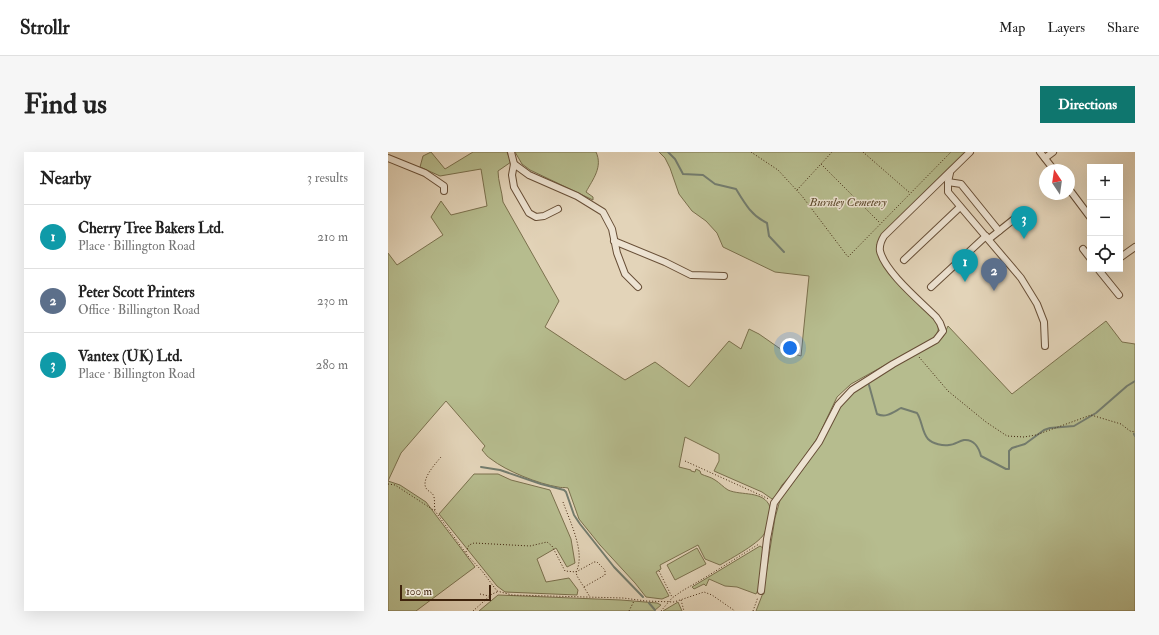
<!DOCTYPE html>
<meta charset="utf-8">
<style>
body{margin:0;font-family:"IM FELL Double Pica",serif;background:#f6f6f6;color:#222}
.controls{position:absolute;right:12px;top:12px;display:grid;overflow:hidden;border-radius:0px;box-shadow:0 4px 16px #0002}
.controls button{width:36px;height:36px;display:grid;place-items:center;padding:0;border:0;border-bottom:1px solid #e0e0e0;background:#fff;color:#222;font:20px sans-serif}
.compass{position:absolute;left:651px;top:12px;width:36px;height:36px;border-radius:50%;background:#fff;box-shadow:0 4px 16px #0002;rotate:347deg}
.scale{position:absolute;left:12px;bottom:10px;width:91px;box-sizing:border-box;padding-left:4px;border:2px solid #3f230c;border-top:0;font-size:11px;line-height:14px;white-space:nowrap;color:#3f230c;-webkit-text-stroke:3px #ede3d2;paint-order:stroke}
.you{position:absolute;left:402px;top:196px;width:14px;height:14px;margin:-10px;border:3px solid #fff;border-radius:50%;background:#1a73e8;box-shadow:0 0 0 6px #1a73e833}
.badge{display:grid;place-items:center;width:26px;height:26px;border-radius:50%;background:#0f766e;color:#fff;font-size:13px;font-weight:700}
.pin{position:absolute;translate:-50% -33px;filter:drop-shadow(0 1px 2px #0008)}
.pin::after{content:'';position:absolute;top:21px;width:14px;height:12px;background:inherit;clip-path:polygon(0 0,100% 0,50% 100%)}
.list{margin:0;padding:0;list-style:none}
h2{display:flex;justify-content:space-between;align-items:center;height:52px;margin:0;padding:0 16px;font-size:17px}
h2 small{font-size:13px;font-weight:400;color:#767676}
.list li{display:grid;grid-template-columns:26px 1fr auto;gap:12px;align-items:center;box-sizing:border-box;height:64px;padding:0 16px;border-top:1px solid #e0e0e0}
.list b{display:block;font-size:15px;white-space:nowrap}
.list p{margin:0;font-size:13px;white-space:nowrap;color:#767676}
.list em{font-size:13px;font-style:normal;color:#767676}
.icon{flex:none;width:22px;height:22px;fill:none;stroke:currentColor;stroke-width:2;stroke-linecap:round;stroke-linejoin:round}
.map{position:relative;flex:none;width:747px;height:459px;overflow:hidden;border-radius:0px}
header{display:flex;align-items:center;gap:24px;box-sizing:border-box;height:56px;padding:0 20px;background:#fff;border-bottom:1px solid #e0e0e0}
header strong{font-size:19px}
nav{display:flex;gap:22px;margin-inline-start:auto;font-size:14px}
.intro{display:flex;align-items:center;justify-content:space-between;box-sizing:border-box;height:96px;padding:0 24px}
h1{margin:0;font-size:28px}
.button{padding:10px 18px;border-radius:0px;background:#0f766e;color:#fff;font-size:14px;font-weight:700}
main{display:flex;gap:24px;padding:0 24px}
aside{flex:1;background:#fff;border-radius:0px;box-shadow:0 4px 16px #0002}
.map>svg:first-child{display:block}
.green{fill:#b6bc8e;stroke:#7a704d}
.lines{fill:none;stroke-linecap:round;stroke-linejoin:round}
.stream{stroke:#737c6e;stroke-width:2}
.minor-casing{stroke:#684f37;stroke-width:8}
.path{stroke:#3f230c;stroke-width:1;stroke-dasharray:1 2;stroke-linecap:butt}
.minor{stroke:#ede3d2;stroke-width:6}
.labels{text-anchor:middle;stroke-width:3;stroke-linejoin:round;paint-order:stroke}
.park-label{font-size:12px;font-style:italic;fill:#5d492c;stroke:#ede3d2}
</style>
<header>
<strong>Strollr</strong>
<nav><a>Map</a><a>Layers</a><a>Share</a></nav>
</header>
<div class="intro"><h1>Find us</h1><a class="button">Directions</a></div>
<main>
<aside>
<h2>Nearby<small>3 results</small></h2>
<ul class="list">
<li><span class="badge" style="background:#0f9aa8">1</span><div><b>Cherry Tree Bakers Ltd.</b><p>Place · Billington Road</p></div><em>210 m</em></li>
<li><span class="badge" style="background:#5c6f8a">2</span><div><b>Peter Scott Printers</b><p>Office · Billington Road</p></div><em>230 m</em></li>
<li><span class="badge" style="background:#0f9aa8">3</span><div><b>Vantex (UK) Ltd.</b><p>Place · Billington Road</p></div><em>280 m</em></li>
</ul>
</aside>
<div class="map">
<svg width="747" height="459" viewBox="0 0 747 459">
<rect width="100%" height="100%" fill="#e3d4b9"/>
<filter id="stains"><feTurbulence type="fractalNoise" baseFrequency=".005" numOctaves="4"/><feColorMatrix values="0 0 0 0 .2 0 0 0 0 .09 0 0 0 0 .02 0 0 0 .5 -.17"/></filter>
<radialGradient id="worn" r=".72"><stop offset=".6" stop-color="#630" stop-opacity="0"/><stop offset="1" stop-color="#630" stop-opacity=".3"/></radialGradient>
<g class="green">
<path d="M43,0l14,17 28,-17h34l4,10 -13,9c0,10 4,20 5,31l56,99 -14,26 80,53 30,-18 34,25 40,-46 12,8 8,-20 10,5 23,16 19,6 8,-80 -34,-4 -52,-25 -6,-14 -11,-12 -14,-10 -13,-17 -9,-26 -5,-10 -6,-6h311l-93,92v5l5,13 55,59c3,9 1,12 -5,18l-81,45 -14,13 -19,40 -25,36 -11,12 -8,14h-2l-10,-7 -48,-21 5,-10v-7l-34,-17 -6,30 12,3v1l4,1 1,-3 4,2 1,3c4,2 10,3 14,6 5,3 8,7 13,10 13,6 36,0 42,17 -1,8 -2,17 -5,25 -3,10 -35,27 -45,33l-15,-6 -7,-14 -38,20 1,4 -5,3 13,24 -7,3 -16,-2 -11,-14 -35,-38 -21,-26 -11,-31c-4,-1 -7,0 -10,-1 -19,-3 -52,-16 -67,-28 -4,-2 -6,-6 -9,-9l3,-4 -39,-45 -45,52 -13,28v-228l9,12 46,-30 -12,-18 10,-16 10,14 36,-9 -6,-37 -41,7 -20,-9 3,-11z"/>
<path d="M127,0h81c7,15 -3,27 -10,40l7,5v3l-63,-30 -8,-6z"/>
<polygon points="718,169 734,190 747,192 747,459 368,459 375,441 387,366 392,348 421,309 452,253 467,239 509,213 545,193 555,185 560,174 624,242"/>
<polygon points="86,322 110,322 123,328 162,338 183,387 187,411 179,415 168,396 149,407 158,430 181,426 190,438 189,443 117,440 109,434 51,362"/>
<polygon points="0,329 12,333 38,350 87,415 28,459 0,459"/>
<polygon points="372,394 375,396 371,436 368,442 349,435 337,434 321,427 318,434 316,432 306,437 304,435"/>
<polygon points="309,396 318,412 287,428 279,413"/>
<polygon points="110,443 233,448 269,451 273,453 266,459 91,459"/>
<polygon points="290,450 294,459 275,459"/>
</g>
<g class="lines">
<g class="stream">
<path d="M280,0l7,7 8,15 20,1 12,9 21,5c9,15 16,27 31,34l2,13 15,16"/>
<path d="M481,233l8,29c9,4 15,-1 24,-6l16,5c5,7 5,20 11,26 5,5 15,7 21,6 5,0 10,-4 15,-5 10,-1 15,8 17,16l25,13h3v-18l3,-3 13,-4 19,-14 6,-2 24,-2 22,-13 31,-27 8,-5"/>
<polyline points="746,282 747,284"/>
<polyline points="93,315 112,318 153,332 176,338 178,340 186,363 192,372 226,415 255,445"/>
<polyline points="261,451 267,458"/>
</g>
<g class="minor-casing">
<g id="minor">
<polyline points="123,0 126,12 124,23 126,35 141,61 148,65 156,64 170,57"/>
<polyline points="652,0 666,18"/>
<polyline points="0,6 37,21 56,34 56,39"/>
<polyline points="657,6 665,0"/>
<polyline points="126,12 141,23 189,44 215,60 224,77 229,101 237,122 250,135"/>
<polyline points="562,21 560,30 560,40 633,126 649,152 656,170 657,194"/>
<polyline points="560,30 573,32 611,79"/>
<polyline points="681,37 702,65"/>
<polyline points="601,87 635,60"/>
<polyline points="226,89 277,110 303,123 336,124"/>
<polyline points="695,97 702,106"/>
<polyline points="732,103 733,105 747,95"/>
<polyline points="516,108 572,55"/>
<polyline points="710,117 731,143"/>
<polyline points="543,135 598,84"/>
<path d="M373,439l6,-52 7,-36 45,-61 19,-37 14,-15 41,-26 43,-24 7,-9 -3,-8 -4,-6c-16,-16 -51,-45 -56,-66 -1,-6 1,-10 4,-15l86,-84"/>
</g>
</g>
<g class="path">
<polyline points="363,0 390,18 414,44 460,105 563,0"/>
<polyline points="475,0 522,41"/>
<polyline points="433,12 492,71"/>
<polyline points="409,38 444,0"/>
<polyline points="531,205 560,239 598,270 619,284 636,285 648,283 703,263 733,272 742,279 747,280"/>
<polyline points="297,309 381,347"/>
<polyline points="0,332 7,333 47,359 80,404 94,419 109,439 124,443 235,446 258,449 286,450 316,440 324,443 347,459"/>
<path d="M175,350c7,20 23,51 13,70l1,4 13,21"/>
<path d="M47,358c-1,-4 0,-8 -1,-13 -1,-5 -6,-5 -8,-9 -5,-9 10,-25 15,-31"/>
<polyline points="78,400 81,393 86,391 142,394 159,390 164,394 177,419 188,420 206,410 209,410 217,418 217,423 196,435"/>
<polyline points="271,419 284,445"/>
<polyline points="92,442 101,444"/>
<polyline points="293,448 296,459"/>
<polyline points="85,459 104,442 109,440"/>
<polyline points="241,459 246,449"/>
<polyline points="273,459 284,446 294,439 318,425 371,392"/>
<polyline points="365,459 370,445"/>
</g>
<use href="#minor" class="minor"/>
</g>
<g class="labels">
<g class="park-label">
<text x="460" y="54">Burnley Cemetery</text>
</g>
</g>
<rect width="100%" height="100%" filter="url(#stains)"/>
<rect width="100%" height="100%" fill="url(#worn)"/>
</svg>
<div class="controls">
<button>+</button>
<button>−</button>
<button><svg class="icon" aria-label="locate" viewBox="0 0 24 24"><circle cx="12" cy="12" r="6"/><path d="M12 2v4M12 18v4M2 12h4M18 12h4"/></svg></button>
</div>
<svg class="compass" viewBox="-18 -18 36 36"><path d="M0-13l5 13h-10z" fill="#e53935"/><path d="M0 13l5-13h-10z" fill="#767676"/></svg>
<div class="scale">100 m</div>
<div class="you"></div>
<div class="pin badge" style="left:577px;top:130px;background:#0f9aa8">1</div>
<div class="pin badge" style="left:606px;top:139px;background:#5c6f8a">2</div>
<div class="pin badge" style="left:636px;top:87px;background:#0f9aa8">3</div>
</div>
</main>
